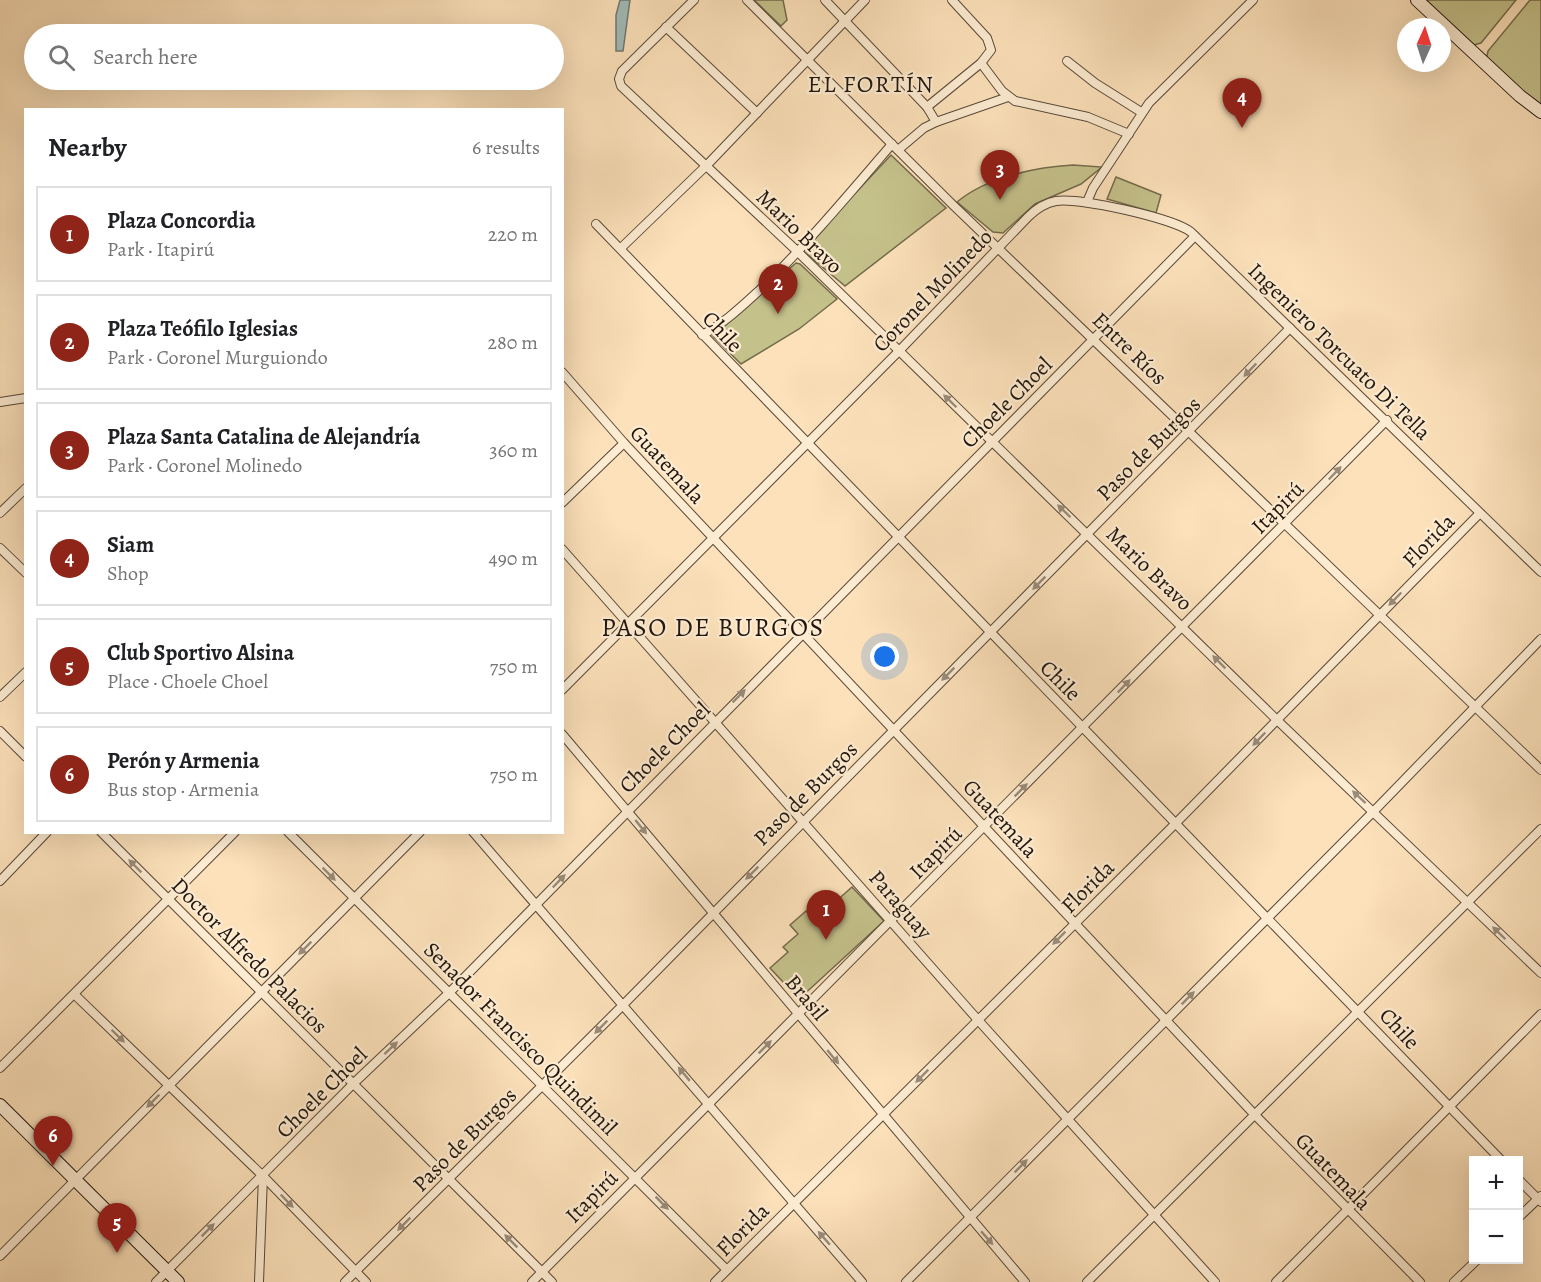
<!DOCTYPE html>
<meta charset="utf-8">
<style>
body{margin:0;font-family:Alegreya,serif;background:#f2f2f2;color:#202124}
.controls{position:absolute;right:18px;bottom:18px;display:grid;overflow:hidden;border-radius:0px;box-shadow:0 6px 24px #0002}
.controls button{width:54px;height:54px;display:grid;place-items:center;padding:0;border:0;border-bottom:2px solid #e0e0e0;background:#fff;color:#202124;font:30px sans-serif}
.compass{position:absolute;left:1397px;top:18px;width:54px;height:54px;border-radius:50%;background:#fff;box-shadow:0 6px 24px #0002;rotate:3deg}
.you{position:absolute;left:885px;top:657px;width:21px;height:21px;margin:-15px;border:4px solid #fff;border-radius:50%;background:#1a73e8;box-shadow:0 0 0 9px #1a73e833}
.badge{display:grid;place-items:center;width:39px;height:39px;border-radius:50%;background:#8f2418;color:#fff;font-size:20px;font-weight:700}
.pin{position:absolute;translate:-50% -50px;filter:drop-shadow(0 2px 3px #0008)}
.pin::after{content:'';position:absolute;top:32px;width:21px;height:18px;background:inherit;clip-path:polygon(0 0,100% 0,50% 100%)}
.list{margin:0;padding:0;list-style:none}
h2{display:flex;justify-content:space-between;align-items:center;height:78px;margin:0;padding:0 24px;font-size:26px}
h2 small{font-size:20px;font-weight:400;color:#757577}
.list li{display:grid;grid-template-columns:39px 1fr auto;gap:18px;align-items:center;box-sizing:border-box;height:96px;margin:0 12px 12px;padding:0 12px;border:2px solid #e0e0e0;border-radius:0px}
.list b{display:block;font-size:22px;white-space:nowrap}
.list p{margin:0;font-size:20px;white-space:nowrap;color:#757577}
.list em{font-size:20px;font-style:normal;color:#757577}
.icon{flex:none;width:33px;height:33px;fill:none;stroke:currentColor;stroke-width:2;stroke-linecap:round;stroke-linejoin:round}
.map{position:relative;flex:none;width:1541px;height:1282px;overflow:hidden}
.search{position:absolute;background:#fff;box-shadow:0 6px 24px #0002;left:24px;top:24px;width:540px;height:66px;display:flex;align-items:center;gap:15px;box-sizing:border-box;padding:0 21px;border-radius:33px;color:#757577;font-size:22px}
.panel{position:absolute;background:#fff;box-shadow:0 6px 24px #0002;left:24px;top:108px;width:540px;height:726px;border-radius:0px}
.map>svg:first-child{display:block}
.green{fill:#c5c18b;stroke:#736b4c;stroke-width:1.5}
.water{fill:#a2bbb9;stroke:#6e7974;stroke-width:1.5}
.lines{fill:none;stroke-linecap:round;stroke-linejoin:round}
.street-casing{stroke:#584838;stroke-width:10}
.secondary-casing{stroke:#21150d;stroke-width:14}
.street{stroke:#fdecd2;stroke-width:8}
.secondary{stroke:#fdecd2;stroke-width:12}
.oneway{fill:#9a8b79}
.labels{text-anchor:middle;stroke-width:4.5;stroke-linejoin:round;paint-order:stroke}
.street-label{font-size:22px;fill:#21150d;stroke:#fdecd2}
.neighbourhood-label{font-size:24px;letter-spacing:1.5px;fill:#21150d;stroke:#fdecd2}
.quarter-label{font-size:26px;letter-spacing:1.5px;fill:#21150d;stroke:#fdecd2}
</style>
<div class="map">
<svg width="1541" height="1282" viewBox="0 0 1541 1282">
<rect width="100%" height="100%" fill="#fce1ba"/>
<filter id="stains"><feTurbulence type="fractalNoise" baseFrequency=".00333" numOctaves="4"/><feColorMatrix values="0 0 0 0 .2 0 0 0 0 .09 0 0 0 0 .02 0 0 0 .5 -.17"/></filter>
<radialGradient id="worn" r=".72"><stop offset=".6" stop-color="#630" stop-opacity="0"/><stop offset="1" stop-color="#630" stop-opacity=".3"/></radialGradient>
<g class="green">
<polygon points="754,0 783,0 787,20 781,26"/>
<polygon points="1422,0 1516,0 1481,43 1470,46"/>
<polygon points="1530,0 1541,0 1541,107 1486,60 1488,51"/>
<polygon points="891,155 946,208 845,286 802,250"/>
<path d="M1073,165l29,2 -21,17 -46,20 -32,29 -10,-1 -36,-30c30,-25 79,-35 116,-37z"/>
<polygon points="1116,177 1161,195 1156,213 1107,199"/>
<polygon points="796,263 800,264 837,299 799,329 741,364 713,336"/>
<polygon points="852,887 884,921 799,999 770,968 788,952 783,947 798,934 790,925 806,911 815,920"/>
</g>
<polygon class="water" points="620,0 630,0 623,51 616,51 616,15"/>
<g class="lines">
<g class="street-casing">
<g id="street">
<polyline points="694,0 622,71 619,79 621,86 798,252 1277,720 1541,973"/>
<polyline points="747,0 953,205 1541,770"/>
<polyline points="825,0 927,107"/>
<polyline points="666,27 757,113"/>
<polyline points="1067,61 1095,83 1141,112"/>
<polyline points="981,63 1002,91 1015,101 1088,117 1129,134"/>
<polyline points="936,122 1008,97"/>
<polyline points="898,150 924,128 936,122 927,107 981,63 991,50 987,38 952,0"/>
<polyline points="1087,202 1093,188 1149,103 1253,0"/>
<polyline points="596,224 1501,1160"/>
<polyline points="622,247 707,165 865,0"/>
<path d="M702,335c23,-12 42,-31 61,-48 46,-45 87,-94 129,-143"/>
<polyline points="562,372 624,443 1254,1114 1420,1282"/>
<polyline points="0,402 26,398"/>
<polyline points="562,503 624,443"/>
<polyline points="0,513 26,488"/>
<polyline points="0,548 26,573"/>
<polyline points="562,549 978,1020 1215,1282"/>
<path d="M562,690l337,-339 129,-134c8,-8 17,-14 28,-16 22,-4 117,17 135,31l350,340"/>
<polyline points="0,697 26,672"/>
<polyline points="0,731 26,757"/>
<polyline points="562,734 1025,1282"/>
<polyline points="101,832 552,1282"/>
<polyline points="288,832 727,1270"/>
<polyline points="473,832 862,1282"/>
<polyline points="0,881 47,832"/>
<polyline points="75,995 263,1176 366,1282"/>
<polyline points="0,1068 235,832"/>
<polyline points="1518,1179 1541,1202"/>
<polyline points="1518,1218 1541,1196"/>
<polyline points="0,1256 420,832"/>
<polyline points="156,1282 354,1083 449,993 1195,236"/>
<polyline points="259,1282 263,1176"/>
<polyline points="345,1282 624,1004 1290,328"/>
<polyline points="532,1282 1387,420"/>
<polyline points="715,1282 1176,823 1480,513"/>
<polyline points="906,1282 1374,811 1541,639"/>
<polyline points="1087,1282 1541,829"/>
<polyline points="1276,1282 1541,1014"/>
<polyline points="1454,1282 1477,1260"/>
</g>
</g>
<g class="secondary-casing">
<g id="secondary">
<polyline points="1417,0 1520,96 1541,112"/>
<polyline points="0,1105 178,1282"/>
</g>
</g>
<use href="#street" class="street"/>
<use href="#secondary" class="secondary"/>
</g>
<defs><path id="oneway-solid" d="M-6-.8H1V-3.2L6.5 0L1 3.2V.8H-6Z" transform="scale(1.5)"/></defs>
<g class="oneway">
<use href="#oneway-solid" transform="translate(1250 370) rotate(134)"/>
<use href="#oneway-solid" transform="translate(950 401) rotate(-136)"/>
<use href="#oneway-solid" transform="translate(1335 473) rotate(-46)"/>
<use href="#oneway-solid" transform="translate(1064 511) rotate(-136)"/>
<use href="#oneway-solid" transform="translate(1039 583) rotate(135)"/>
<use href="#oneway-solid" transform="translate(1395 599) rotate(134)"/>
<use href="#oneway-solid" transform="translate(1219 662) rotate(-135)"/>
<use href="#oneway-solid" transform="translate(948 674) rotate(135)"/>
<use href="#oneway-solid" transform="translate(1124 686) rotate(-46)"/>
<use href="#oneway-solid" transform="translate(739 696) rotate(-45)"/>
<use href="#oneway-solid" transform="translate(1259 739) rotate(134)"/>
<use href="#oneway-solid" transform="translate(1021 790) rotate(-45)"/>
<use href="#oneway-solid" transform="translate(1359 797) rotate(-137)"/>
<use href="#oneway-solid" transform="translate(641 827) rotate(51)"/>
<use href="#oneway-solid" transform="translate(135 866) rotate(-135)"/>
<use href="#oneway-solid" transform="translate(752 873) rotate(135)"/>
<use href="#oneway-solid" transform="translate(329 874) rotate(45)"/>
<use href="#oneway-solid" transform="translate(559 881) rotate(-46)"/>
<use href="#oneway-solid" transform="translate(1499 933) rotate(-136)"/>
<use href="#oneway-solid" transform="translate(1059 938) rotate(135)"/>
<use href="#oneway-solid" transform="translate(305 948) rotate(135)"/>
<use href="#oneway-solid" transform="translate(1188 998) rotate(-45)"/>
<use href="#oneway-solid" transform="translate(601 1027) rotate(135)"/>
<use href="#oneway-solid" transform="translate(118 1036) rotate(44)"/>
<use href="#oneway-solid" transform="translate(765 1047) rotate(-45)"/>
<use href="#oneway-solid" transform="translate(391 1048) rotate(-43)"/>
<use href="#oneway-solid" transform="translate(833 1057) rotate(50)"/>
<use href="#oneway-solid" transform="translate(684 1074) rotate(-130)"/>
<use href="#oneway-solid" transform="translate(922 1076) rotate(135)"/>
<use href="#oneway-solid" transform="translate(153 1101) rotate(135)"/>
<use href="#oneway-solid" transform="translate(1021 1166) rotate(-45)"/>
<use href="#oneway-solid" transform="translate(287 1201) rotate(46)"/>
<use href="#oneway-solid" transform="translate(662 1203) rotate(45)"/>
<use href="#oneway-solid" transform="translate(404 1224) rotate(135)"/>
<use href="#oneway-solid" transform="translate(208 1230) rotate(-45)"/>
<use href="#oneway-solid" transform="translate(824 1238) rotate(-131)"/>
<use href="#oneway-solid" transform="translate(987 1238) rotate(49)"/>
<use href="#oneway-solid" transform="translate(511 1241) rotate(-135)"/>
</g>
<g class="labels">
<g class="street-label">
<text transform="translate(800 231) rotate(44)" y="8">Mario Bravo</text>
<text transform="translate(932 290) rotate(-46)" y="8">Coronel Molinedo</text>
<text transform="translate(723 331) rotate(47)" y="8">Chile</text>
<text transform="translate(1130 348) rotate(44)" y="8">Entre Ríos</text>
<text transform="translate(1340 351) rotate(44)" y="8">Ingeniero Torcuato Di Tella</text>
<text transform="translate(1006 402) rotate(-45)" y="8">Choele Choel</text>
<text transform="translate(1148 448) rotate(-45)" y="8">Paso de Burgos</text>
<text transform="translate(668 464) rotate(47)" y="8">Guatemala</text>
<text transform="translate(1277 507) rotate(-45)" y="8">Itapirú</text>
<text transform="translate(1428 540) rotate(-46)" y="8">Florida</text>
<text transform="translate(1150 568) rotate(44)" y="8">Mario Bravo</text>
<text transform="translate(1061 680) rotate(45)" y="8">Chile</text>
<text transform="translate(664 747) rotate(-45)" y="8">Choele Choel</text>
<text transform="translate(805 793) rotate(-45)" y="8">Paso de Burgos</text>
<text transform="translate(1001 818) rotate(47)" y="8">Guatemala</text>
<text transform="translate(935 852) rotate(-45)" y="8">Itapirú</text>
<text transform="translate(1087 886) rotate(-45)" y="8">Florida</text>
<text transform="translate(901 904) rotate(49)" y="8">Paraguay</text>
<text transform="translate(250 955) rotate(45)" y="8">Doctor Alfredo Palacios</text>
<text transform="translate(807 997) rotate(50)" y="8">Brasil</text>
<text transform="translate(1400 1028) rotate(47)" y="8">Chile</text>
<text transform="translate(521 1038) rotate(45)" y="8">Senador Francisco Quindimil</text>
<text transform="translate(321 1092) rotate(-45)" y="8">Choele Choel</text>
<text transform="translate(464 1139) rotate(-45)" y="8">Paso de Burgos</text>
<text transform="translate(1334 1171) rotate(46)" y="8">Guatemala</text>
<text transform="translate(591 1196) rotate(-45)" y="8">Itapirú</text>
<text transform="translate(742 1229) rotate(-45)" y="8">Florida</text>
</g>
<g class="neighbourhood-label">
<text x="871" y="92">EL FORTÍN</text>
</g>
<g class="quarter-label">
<text x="713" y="636">PASO DE BURGOS</text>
</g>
</g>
<rect width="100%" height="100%" filter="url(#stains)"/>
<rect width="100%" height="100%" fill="url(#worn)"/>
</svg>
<div class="controls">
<button>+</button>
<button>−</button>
</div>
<svg class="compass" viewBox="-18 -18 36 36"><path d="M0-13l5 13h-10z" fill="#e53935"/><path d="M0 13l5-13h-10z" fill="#757577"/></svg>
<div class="you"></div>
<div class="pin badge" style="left:826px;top:940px">1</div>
<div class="pin badge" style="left:778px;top:314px">2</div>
<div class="pin badge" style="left:1000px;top:200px">3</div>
<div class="pin badge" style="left:1242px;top:128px">4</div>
<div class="pin badge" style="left:117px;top:1253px">5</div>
<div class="pin badge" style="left:53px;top:1166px">6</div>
<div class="search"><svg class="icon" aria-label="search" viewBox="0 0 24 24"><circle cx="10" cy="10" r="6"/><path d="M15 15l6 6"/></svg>Search here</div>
<section class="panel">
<h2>Nearby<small>6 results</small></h2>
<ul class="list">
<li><span class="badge">1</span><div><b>Plaza Concordia</b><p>Park · Itapirú</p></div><em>220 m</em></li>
<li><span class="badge">2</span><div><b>Plaza Teófilo Iglesias</b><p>Park · Coronel Murguiondo</p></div><em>280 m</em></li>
<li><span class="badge">3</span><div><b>Plaza Santa Catalina de Alejandría</b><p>Park · Coronel Molinedo</p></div><em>360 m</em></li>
<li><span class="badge">4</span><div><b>Siam</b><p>Shop</p></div><em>490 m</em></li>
<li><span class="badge">5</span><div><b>Club Sportivo Alsina</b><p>Place · Choele Choel</p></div><em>750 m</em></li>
<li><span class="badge">6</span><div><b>Perón y Armenia</b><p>Bus stop · Armenia</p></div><em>750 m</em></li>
</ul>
</section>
</div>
